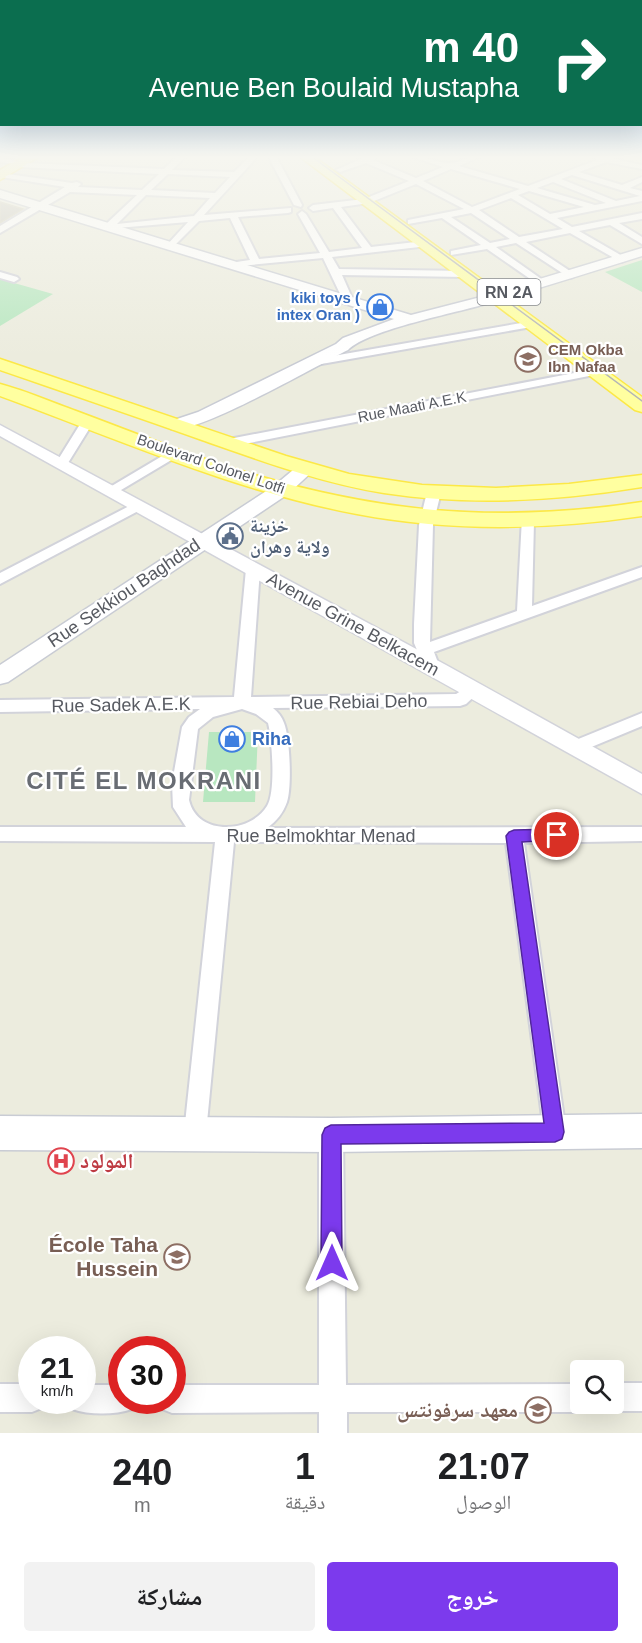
<!DOCTYPE html>
<html lang="ar">
<meta charset="utf-8">
<style>
body{margin:0;font-family:Helvetica,"Noto Naskh Arabic",sans-serif;background:#f2f2f2;color:#202124;direction:rtl;height:100vh;display:flex;flex-direction:column;font-size:22px;white-space:nowrap}
*{box-sizing:border-box;margin:0}
p{font-size:20px;color:#757577}
.icon{flex:none;width:33px;height:33px;fill:none;stroke:currentColor;stroke-width:2;stroke-linecap:round;stroke-linejoin:round}
.map{position:relative;height:1433px;overflow:hidden;direction:ltr}
.panel{display:flex;flex-direction:column;background:#fff;flex:1}
.panel>*{flex:none}
.top-card{position:absolute;left:0px;top:0px;width:642px;height:126px;box-shadow:0 6px 24px #0002;direction:rtl;background:#0b6e4f;color:#fff;overflow:hidden}
.fabs{position:absolute;left:570px;top:1360px;display:grid;gap:12px}
.fabs a{display:grid;place-items:center;width:54px;height:54px;border-radius:6px;background:#fff;box-shadow:0 6px 24px #0002;font-size:30px}
.speed{position:absolute;left:18px;top:1336px;display:flex;gap:12px;font-size:30px;font-weight:700;text-align:center}
.speed>*{display:grid;place-content:center;width:78px;height:78px;border-radius:50%;background:#fff;box-shadow:0 6px 24px #0002;line-height:1}
.speed small{font-size:15px;font-weight:400}
.speed .limit{border:9px solid #d22;background:#fff;color:#111}
.pin{position:absolute;display:grid;place-items:center;width:51px;height:51px;color:#fff;margin:-26px;border:3px solid #fff;border-radius:50%;box-shadow:0 2px 6px #0007}
.me{position:absolute;width:66px;margin:-33px;rotate:0deg;stroke-linejoin:round;filter:drop-shadow(0 0 4px #0008)}
.turn{display:flex;align-items:center;gap:21px;height:126px;padding:0 24px;font-size:27px}
.turn .icon{width:78px;height:78px;stroke-width:2.5}
.turn b{display:block;font-size:42px;line-height:51px}
.eta{display:flex;justify-content:space-evenly;align-items:center;height:102px;text-align:center}
.eta b{font-size:36px;font-weight:700;line-height:42px}
.primary-button{display:flex;gap:12px;margin-top:auto;padding:12px 24px}
.primary-button a{flex:1;height:69px;border-radius:6px;background:#7c3aed;color:#fff;font-size:24px;font-weight:700;line-height:69px;text-align:center}
.primary-button a+a{background:#f2f2f2;color:#202124}
.map>svg:first-child{display:block}
</style>
<div class="map">
<svg width="642" height="1433" viewBox="0 0 642 1433">
<rect width="100%" height="100%" fill="#ececde"/>
<path fill="#b8e7c0" d="M642 260V292L605 272Z
M0 279 53 294 0 326Z
M209 732H258L255 802H203Z"/>
<path fill="#c9c7bd" stroke="#d1cebc" stroke-width="1.5" d="M0 202 23 209 0 223Z"/>
<g fill="none" stroke-linecap="round" stroke-linejoin="round">
<g stroke="#d2d3da" stroke-width="4">
<path id="minor" d="M177 156H186L172 170 234 172 250 156H258L204 215 291 208V212L288 213 238 217 259 259 320 253 298 214 302 211 306 214 329 252 362 248 333 208 313 211 309 208 313 205 364 199 409 181 366 163 340 172 336 170 363 158 378 156 373 160 416 178 443 167 410 156C424 156 435 162 448 163 457 164 469 156 481 156L459 166 528 186 597 160 592 156 606 157 642 165V169L606 162 579 172 622 185 642 177V182L630 188 642 191V201L557 218 572 227 642 213V219L619 223 642 237V244L610 225 579 231 624 257V261L621 262 570 233 526 242 573 273V277L570 278 516 243 496 247 547 283 539 285 487 249 451 255V251L481 245 442 218 408 224V220L464 209 416 184 369 203 341 207 371 247 425 241 430 244 428 246 332 257 339 269 465 271 470 274 465 277 342 275 353 300 348 303 343 300 323 258 229 267V263L250 260 230 218 199 221 171 249 166 246 188 222 105 229V225L137 195 70 192 0 233V226L65 187 1 177 0 173 72 183 77 182 81 184 78 187 142 190 159 174 19 167 15 164 0 162V158L26 163 164 169ZM451 169 520 189 472 207 423 181ZM168 174 230 177 215 193 151 190ZM572 175 640 196 616 201 561 179ZM553 182 606 203 595 205 537 188ZM529 191 584 207 550 214 518 195ZM146 195 210 198 194 216 117 224ZM511 198 563 229 519 237 479 210ZM471 213 510 239 490 243 451 217Z
M268 156H276L302 205 301 207 294 205Z
M0 272 17 277 19 279 14 282 0 278Z
M533 321 538 324 537 326 310 366 304 363 310 360Z
M595 369 601 372 599 374 229 447 223 443 229 439Z
M88 417 94 421 68 463 62 467 58 466 56 463 82 421Z
M174 449 178 450 180 453 178 456 116 493H106L105 490Z
M434 488 441 492 433 525 430 642 517 611 522 518 527 517 534 521 532 606 642 567V577L434 652 437 660 435 664H423L414 643V624L419 525 427 492Z
M137 502 144 506 142 509 0 584V573Z
M253 565 260 569 251 697 456 694 473 684 479 686 481 690 466 704 460 706 273 708C278 712 282 717 284 723 290 738 292 787 287 802 283 813 277 821 267 828L642 827V841L524 843 566 1132 563 1140 555 1143 547 1140 544 1132 506 843 234 842 206 1133 203 1141 195 1144 187 1141 184 1133 215 842 0 841V827H186L173 807 172 783 182 727 189 717 200 709 0 712V700L234 697 246 569ZM242 709 256 714 268 723C272 739 276 792 267 806 250 834 197 836 189 800L198 729 213 717Z
M642 713V726L577 753 571 752 569 747 571 742Z
M331 1123 339 1127 343 1135 346 1385 580 1384V1404H591L590 1408 580 1412H347V1433H319V1412L172 1413 162 1409 159 1401H172V1385H319V1135L323 1127Z
M614 1383H642V1411H614L604 1407 603 1404H614Z
M0 1384H32V1401H44L42 1408 32 1412H0Z
M82 1385H122V1401H135L132 1409C115 1415 89 1415 72 1409L69 1401H82Z"/>
</g>
<g stroke="#d2d3da" stroke-width="3">
<path id="tertiary" d="M0 425 446 665 642 774V794L0 436Z"/>
</g>
<g stroke="#c9ccd4" stroke-width="3">
<path id="secondary" d="M0 190 411 315 477 298 642 248V256C591 272 540 288 489 303 457 313 369 329 348 350 318 365 196 435 171 429L168 425 171 421 198 412 336 344 343 338 394 319 0 198Z
M306 463 313 465 315 469 288 494 8 682 0 684V665L274 486 299 465Z
M642 1114V1148L331 1152 0 1150V1116L331 1118Z"/>
</g>
<g stroke="#fce847" stroke-width="3">
<path id="primary" d="M25 156H40L0 180V170Z
M299 156H313L642 397V412L635 410Z
M0 359 286 456 349 474 422 485 496 488 569 484 642 475V487C557 501 470 506 384 493 321 483 262 461 202 440 135 416 67 393 0 370Z
M0 384C23 390 46 400 68 408 114 425 159 443 205 459 354 510 485 526 642 502V516C547 530 452 532 357 514 234 491 118 439 0 396Z"/>
</g>
<use href="#minor" fill="#fff" fill-rule="evenodd"/>
<use href="#tertiary" fill="#fff" fill-rule="evenodd"/>
<use href="#secondary" fill="#fff" fill-rule="evenodd"/>
<use href="#primary" fill="#ffffa0" fill-rule="evenodd"/>
<path stroke="#b5b6b6" stroke-width="1.5" d="M311 156 642 401"/>
</g>
<linearGradient id="sky" x2="0" y2="1"><stop stop-color="#89baf1"/><stop offset="0.44" stop-color="#f6f6f0"/><stop offset="1" stop-color="#f6f6f0" stop-opacity="0"/></linearGradient>
<rect width="642" height="357" fill="url(#sky)"/>
<path fill="#7c3aed" stroke="#51269a" stroke-width="1.5" d="M557 829 562 831 564 835 562 840 522 842 564 1132 562 1139 555 1142 341 1144 342 1263 339 1271 332 1274 324 1271 321 1263 322 1135 325 1128 331 1125 544 1123 506 836 509 832 514 830Z"/>
<defs>
<g id="shop-ring" transform="scale(1.35)"><circle r="9.5" fill="#fff" stroke="#3f7fe0" stroke-width="1.5"/><path d="M-5-2.5h2.3a2.7 3.5 0 0 1 5.4 0H5L5.5 6h-11ZM-1.5-2.5h3a1.5 2.3 0 0 0-3 0Z" fill="#3f7fe0"/></g>
<g id="school-ring" transform="scale(1.35)"><circle r="9.5" fill="#fff" stroke="#8d6e63" stroke-width="1.5"/><path d="M0-5L7-2L0 1L-7-2ZM-4 1L0 2.5L4 1V4Q0 6-4 4Z" fill="#8d6e63"/></g>
<g id="civic-ring" transform="scale(1.35)"><circle r="9.5" fill="#fff" stroke="#5c6f8a" stroke-width="1.5"/><path d="M-.6-6.5H3V-4.5H.6V-3L4-1V1h2V6H-6V1h2V-1L-.6-3ZM-1.2 2.5V6h2.4V2.5Z" fill="#5c6f8a"/></g>
<g id="hospital-ring" transform="scale(1.35)"><circle r="9.5" fill="#fff" stroke="#e0444e" stroke-width="1.5"/><path d="M-5-5h3v3.5h4V-5h3V5h-3V1.5h-4V5h-3Z" fill="#e0444e"/></g>
</defs>
<g fill-rule="evenodd">
<use href="#shop-ring" x="380" y="307"/>
<use href="#school-ring" x="528" y="359"/>
<use href="#civic-ring" x="230" y="536"/>
<use href="#shop-ring" x="232" y="739"/>
<use href="#hospital-ring" x="61" y="1161"/>
<use href="#school-ring" x="177" y="1257"/>
<use href="#school-ring" x="538" y="1410"/>
</g>
<g text-anchor="middle" stroke-width="4.5" stroke-linejoin="round" paint-order="stroke">
<g font-size="15" font-weight="bold" fill="#366cbe" stroke="#fff" text-anchor="end">
<text x="360" y="303">kiki toys (<tspan x="360" dy="17">intex Oran )</tspan></text>
</g>
<g font-size="15" font-weight="bold" fill="#785e54" stroke="#fff" text-anchor="start">
<text x="548" y="355">CEM Okba<tspan x="548" dy="17">Ibn Nafaa</tspan></text>
</g>
<g font-size="15" fill="#575a61" stroke="#fff">
<text transform="translate(412 407) rotate(-11)" y="5">Rue Maati A.E.K</text>
<text transform="translate(211 464) rotate(19)" y="5">Boulevard Colonel Lotfi</text>
</g>
<rect fill="#fff" stroke="#898c90" stroke-width="1.5" x="477.5" y="279" width="63" height="26" rx="4.5"/>
<g font-size="16" font-weight="bold" fill="#575a61">
<text x="509" y="298">RN 2A</text>
</g>
<g font-size="18" font-weight="bold" fill="#4e5e75" stroke="#fff" text-anchor="start">
<text x="250" y="532">خزينة<tspan x="250" dy="21">ولاية وهران</tspan></text>
</g>
<g font-size="18" fill="#575a61" stroke="#fff">
<text transform="translate(124 593) rotate(-34)" y="6">Rue Sekkiou Baghdad</text>
<text transform="translate(353 624) rotate(29)" y="6">Avenue Grine Belkacem</text>
<text transform="translate(359 702) rotate(-1)" y="6">Rue Rebiai Deho</text>
<text transform="translate(121 705) rotate(-1)" y="6">Rue Sadek A.E.K</text>
<text x="321" y="842">Rue Belmokhtar Menad</text>
</g>
<g font-size="18" font-weight="bold" fill="#366cbe" stroke="#fff" text-anchor="start">
<text x="252" y="745">Riha</text>
</g>
<g font-size="21" font-weight="bold" fill="#be3a42" stroke="#fff" text-anchor="start">
<text x="80" y="1168">المولود</text>
</g>
<g font-size="21" font-weight="bold" fill="#785e54" stroke="#fff" text-anchor="end">
<text x="158" y="1252">École Taha<tspan x="158" dy="24">Hussein</tspan></text>
<text x="518" y="1417">معهد سرفونتس</text>
</g>
<g font-size="24" font-weight="bold" letter-spacing="1.5" fill="#686c73" stroke="#fff">
<text x="144" y="789">CITÉ EL MOKRANI</text>
</g>
</g>
</svg>
<div class="fabs">
<a><svg class="icon" aria-label="search" viewBox="0 0 24 24"><circle cx="10" cy="10" r="6"/><path d="M15 15l6 6"/></svg></a>
</div>
<div class="speed"><div>21<small>km/h</small></div><div class="limit">30</div></div>
<div class="pin" style="left:557px;top:835px;background:#d93025"><svg class="icon" aria-label="arrive" viewBox="0 0 24 24"><path d="M6 21V4h12l-3 4 3 4H6"/></svg></div>
<svg class="me" style="left:332px;top:1263px" viewBox="-20 -20 40 40"><path d="M0-17L14 15 0 8-14 15z" fill="#7c3aed" stroke="#fff" stroke-width="4"/></svg>
<div class="top-card">
<div class="turn"><svg class="icon" aria-label="right" viewBox="0 0 24 24"><path d="M7 20v-9h11M14 6l5 5-5 5"/></svg><div><b>40 m</b>Avenue Ben Boulaid Mustapha</div></div>
</div>
</div>
<section class="panel">
<div class="eta">
<div><b>21:07</b><p>الوصول</p></div>
<div><b>1</b><p>دقيقة</p></div>
<div><b>240</b><p>m</p></div>
</div>
<div class="primary-button"><a>خروج</a><a>مشاركة</a></div>
</section>
